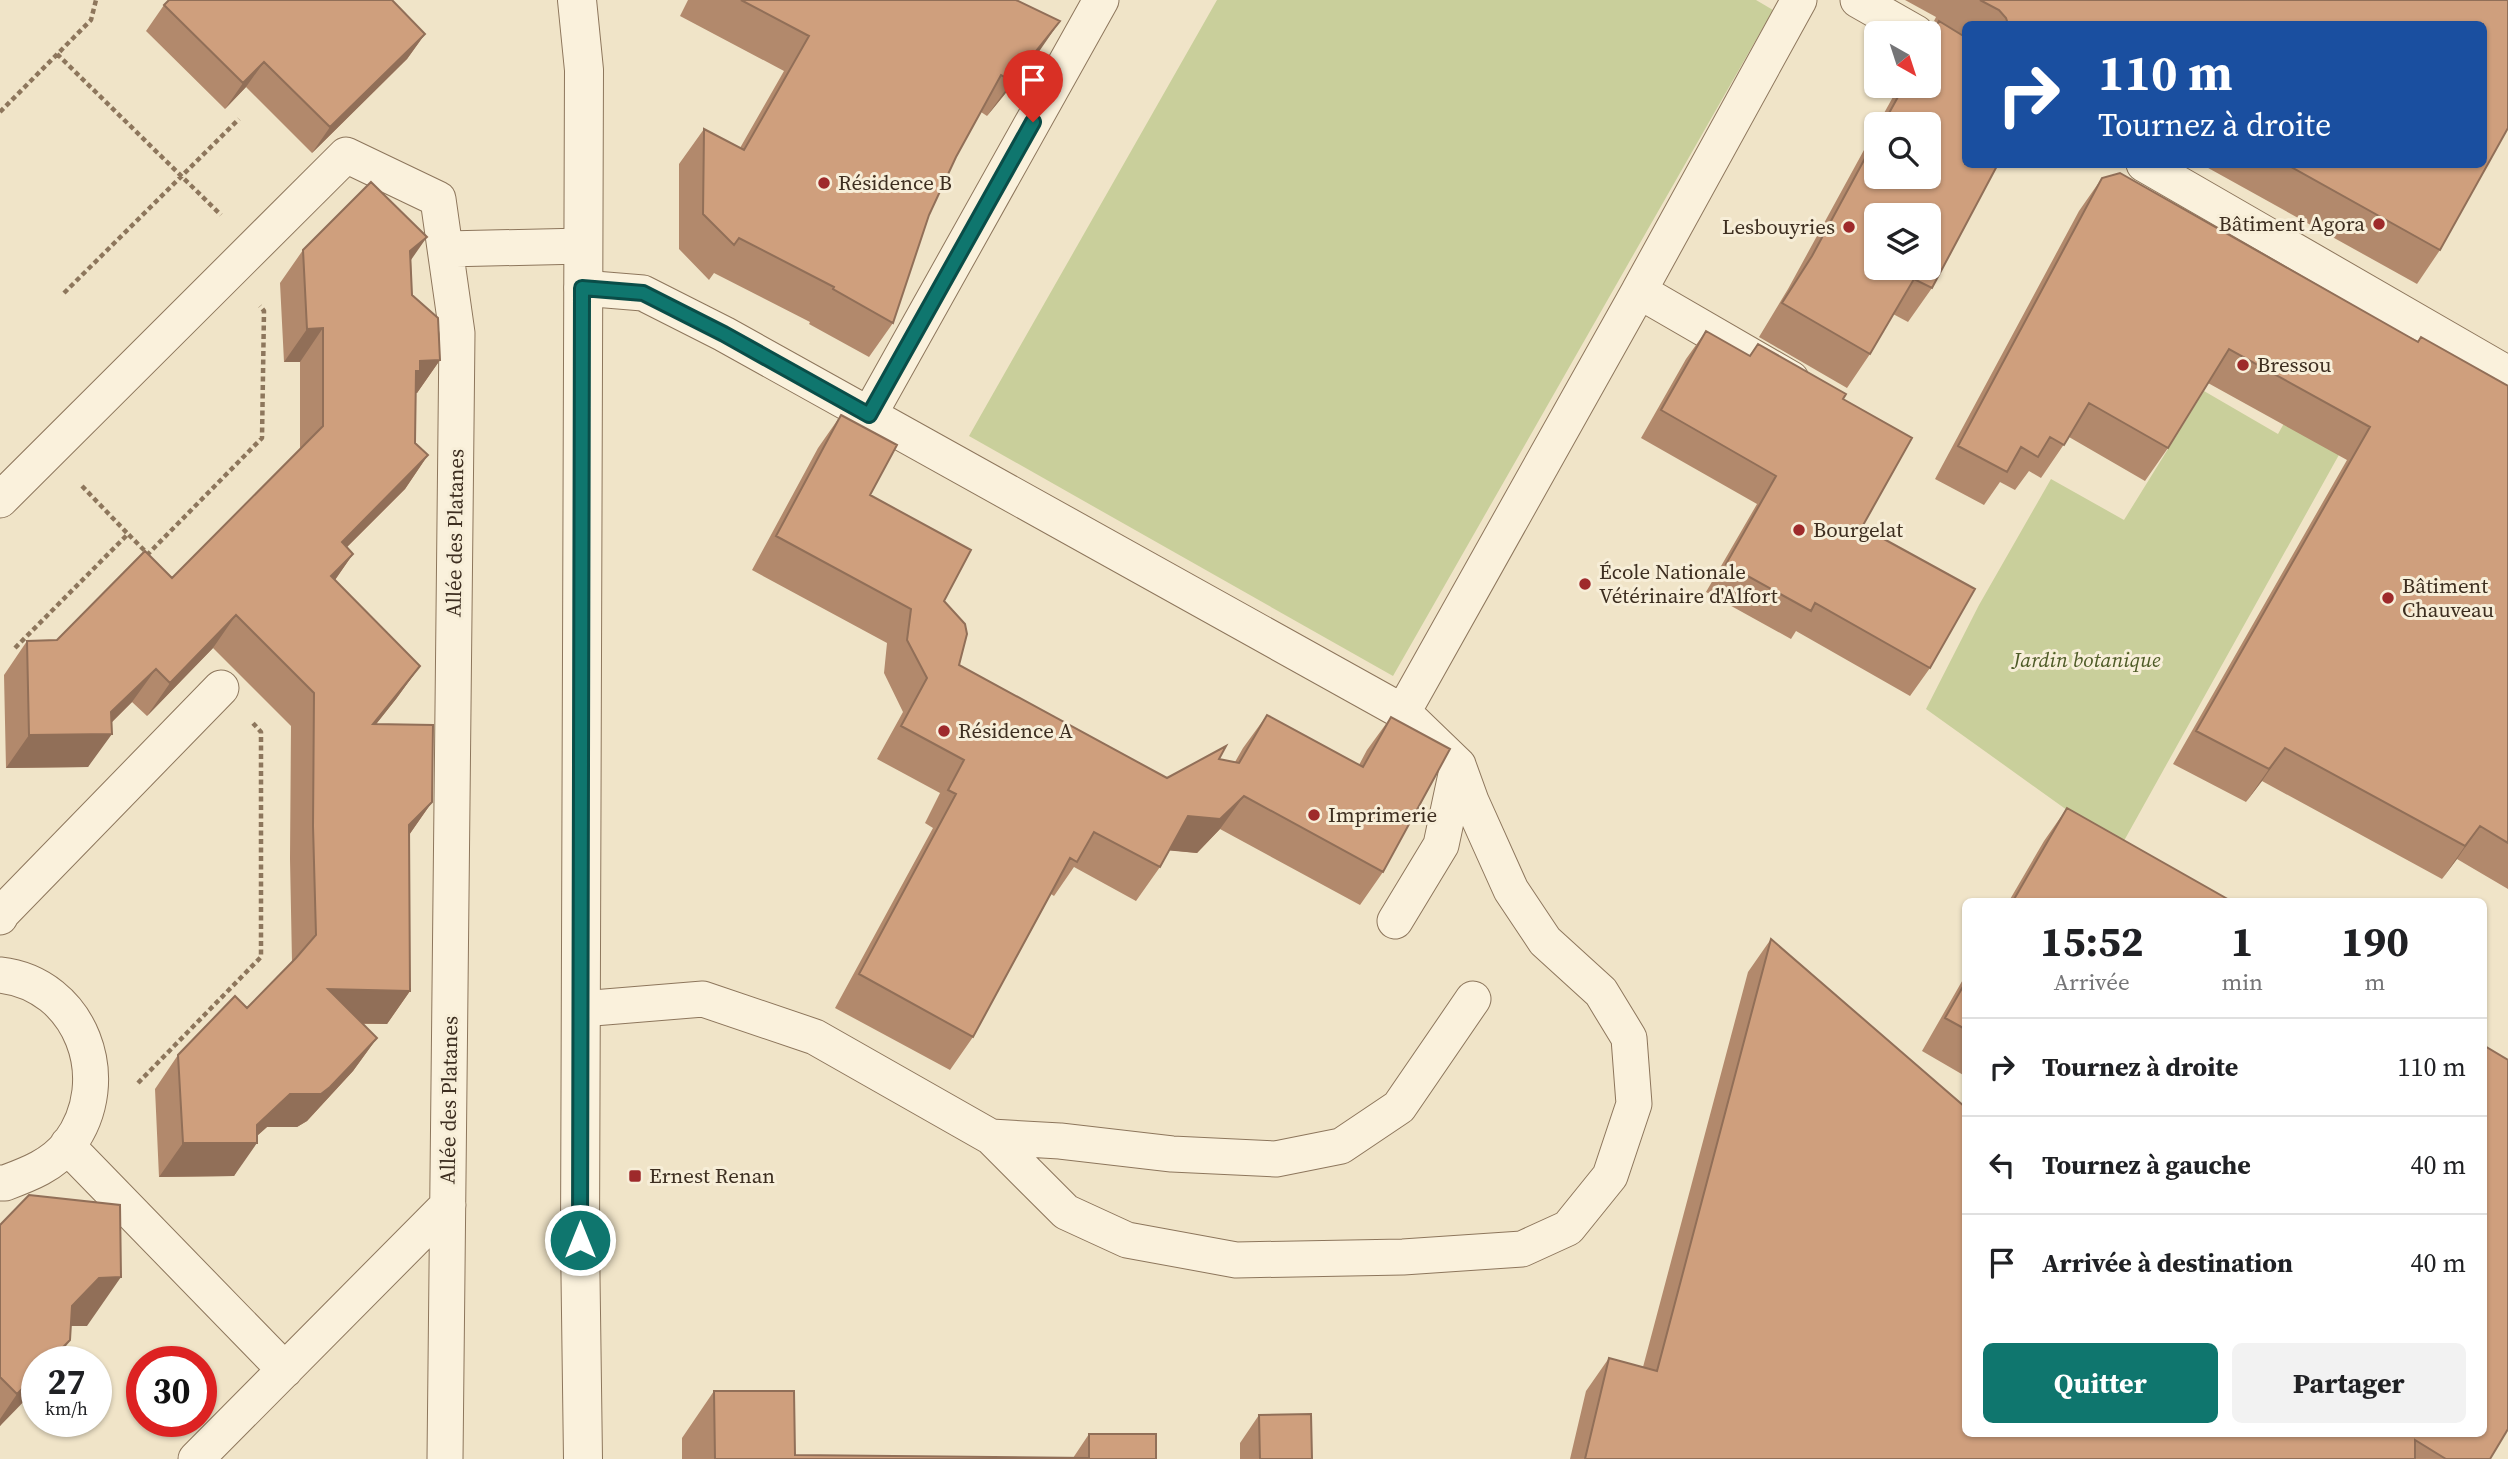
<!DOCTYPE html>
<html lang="fr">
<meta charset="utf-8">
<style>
body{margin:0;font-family:"Source Serif 4",serif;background:#f2f2f2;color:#202124;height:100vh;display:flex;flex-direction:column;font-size:26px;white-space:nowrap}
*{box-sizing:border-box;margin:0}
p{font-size:23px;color:#757577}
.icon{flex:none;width:38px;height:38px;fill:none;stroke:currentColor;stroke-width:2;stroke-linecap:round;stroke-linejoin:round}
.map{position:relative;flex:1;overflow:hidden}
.panel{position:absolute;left:1962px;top:898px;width:525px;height:539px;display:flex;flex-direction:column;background:#fff;border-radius:10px;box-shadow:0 2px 5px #0004}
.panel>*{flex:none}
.banner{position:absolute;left:1962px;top:21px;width:525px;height:147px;border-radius:10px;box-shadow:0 2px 5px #0004;background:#1a4fa0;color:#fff;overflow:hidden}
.needle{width:46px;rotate:141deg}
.controls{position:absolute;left:1864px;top:21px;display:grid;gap:14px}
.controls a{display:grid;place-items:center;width:77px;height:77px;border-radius:10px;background:#fff;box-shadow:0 2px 5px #0004;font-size:35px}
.speed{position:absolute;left:21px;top:1346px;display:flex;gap:14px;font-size:35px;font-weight:700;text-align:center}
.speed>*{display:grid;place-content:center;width:91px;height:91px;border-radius:50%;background:#fff;box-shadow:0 2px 5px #0004;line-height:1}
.speed small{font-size:18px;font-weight:400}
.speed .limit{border:10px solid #d22;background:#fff;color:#111}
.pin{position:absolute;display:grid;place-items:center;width:60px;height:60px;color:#fff;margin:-72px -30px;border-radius:50% 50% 50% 0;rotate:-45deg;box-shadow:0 0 7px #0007}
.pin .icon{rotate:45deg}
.me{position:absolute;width:77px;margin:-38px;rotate:0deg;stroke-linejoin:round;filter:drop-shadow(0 0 5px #0008)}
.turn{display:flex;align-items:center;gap:24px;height:147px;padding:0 21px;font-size:32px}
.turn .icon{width:91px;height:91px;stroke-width:2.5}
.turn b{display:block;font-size:49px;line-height:60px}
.eta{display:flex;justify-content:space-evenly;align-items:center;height:119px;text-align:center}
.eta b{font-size:42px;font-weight:700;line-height:49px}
.cta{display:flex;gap:14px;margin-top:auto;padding:14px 21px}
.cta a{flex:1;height:80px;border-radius:10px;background:#0f766e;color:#fff;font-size:28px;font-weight:700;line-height:80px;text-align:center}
.cta a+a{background:#f2f2f2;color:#202124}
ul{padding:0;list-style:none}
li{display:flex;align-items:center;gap:21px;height:98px;padding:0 21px;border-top:2px solid #e0e0e0}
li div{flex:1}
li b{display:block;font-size:26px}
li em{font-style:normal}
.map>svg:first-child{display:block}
</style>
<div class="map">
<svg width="2508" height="1459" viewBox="0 0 2508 1459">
<rect width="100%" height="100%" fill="#f0e4c8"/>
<path fill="#c9cf9b" d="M1217 0H1756L1773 10 1393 676 969 436Z
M2334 334 2389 365 2120 848 1926 709 1979 605 2051 479 2124 520 2204 391 2278 434Z"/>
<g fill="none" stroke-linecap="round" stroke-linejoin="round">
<g stroke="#8d765c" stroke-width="37">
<path id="service" d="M1858 0 1916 33
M2144 164 2508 374
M446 249 584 246
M582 288 643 293 724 334 1403 712 1458 765 1441 845 1395 921
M1791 379 1639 291 1799 0
M869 415 1101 0
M0 500 346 155 438 199 457 333 445 1459
M1403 712 1639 291
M0 917 2 913 221 688
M0 975C81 984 117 1080 69 1144 53 1165 29 1174 5 1183H0
M581 1009 703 999 815 1037 991 1137 1066 1212 1127 1240 1236 1260 1403 1257 1522 1249 1568 1228 1610 1176 1634 1104 1629 1038 1601 992 1545 941 1511 890 1471 801 1458 765
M991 1137 1060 1141 1172 1154 1276 1159 1341 1146 1399 1107 1473 999
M68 1144 72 1151 285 1370
M196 1459 448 1205"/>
</g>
<g stroke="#8d765c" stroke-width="40">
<path id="minor" d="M577 0 584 70 580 1240 583 1459"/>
</g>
<path stroke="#8d765c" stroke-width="4.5" stroke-dasharray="5 3.5" stroke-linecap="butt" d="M57 54 221 215
M0 112 91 20 96 0
M64 293 239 119
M82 486 128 534
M15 648 128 534 148 554 262 438 264 311 260 306
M138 1083 261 957V732L252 722"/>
<use href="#service" stroke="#faf1dc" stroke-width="35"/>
<use href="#minor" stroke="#faf1dc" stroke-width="38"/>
</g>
<path fill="#b2896c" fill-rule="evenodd" d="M688 0H1016L1036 56 987 116 981 112 956 157 929 215 893 323 869 357 809 324 810 322 714 273 709 280 679 249V164L704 129 740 148 784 71 680 16Z
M1905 0H2508V128L2440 250 2417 284 2201 164H2483V24H1965V164H1998L1932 288 1908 322 1893 314 1870 354 1847 388 1759 337 1788 289 1876 128V177H1928V124H1878L1899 86H1928V37L1938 23 1934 21 1936 17ZM1876 215H1928V268H1876Z
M164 5 425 34 407 59 312 153 246 87 225 109 146 31Z
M2102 178 2418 341 2508 386V889L2457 859 2442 879 2262 781 2246 802 2173 764 2347 460 2208 383 2168 448 2145 481 2069 437 2041 478 2029 471 2015 490 2000 482 1984 505 1935 479 2079 211Z
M303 250 411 260 412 295 440 360 417 393H416L415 443 428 455 405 489 347 547 353 554 335 580 420 666 396 699 376 724 432 802 409 835 410 991 387 1024H362L377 1038 353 1071 307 1121 297 1127H267L257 1136 234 1176 159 1177 155 1089 178 1055 247 1008 292 962 290 859 291 726 213 648 147 716 132 702 111 723 88 767 6 768 4 675 27 641 57 640 172 578 300 449V362H284L280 283Z
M1706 331 1749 356 1758 344 1843 399 1862 527 1930 668 1910 696 1796 631 1791 639 1706 592 1757 504 1641 438 1686 359Z
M841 415 870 495 944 601 959 665 1167 778 1219 759 1235 762 1243 748 1267 715 1359 765 1367 750 1391 717 1383 872 1360 905 1220 829 1197 853 1169 850 1160 867 1136 901 1074 867 1054 896 1051 894 973 1037 950 1070 835 1008 933 828 925 823 940 793 877 759 903 712 884 673 887 643 752 570 818 448Z
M2067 808 2231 901H2009L2044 841Z
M1771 939 1965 1433H2483L2490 1459H1570L1586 1391 1609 1358 1643 1367 1748 972Z
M1965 976V1076L1922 1051Z
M0 1225 87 1326H71L0 1426Z
M714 1391 795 1455 1073 1458 1089 1434 1156 1459H682V1438Z
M1259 1415 1312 1459H1240V1443Z"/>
<path fill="#916f58" d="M1060 21 1036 56 987 116 1012 81Z
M425 34 407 59 312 153 330 127Z
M264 62 246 87 225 109 243 83Z
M427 237 404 270 410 251Z
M323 328 300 362H284L307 329Z
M440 360 417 393 404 394 420 361Z
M428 455 405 489 319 575 342 542Z
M353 554 330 587 331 576Z
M236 615 213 648 147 716 170 683Z
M420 666 396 699 350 757 373 724Z
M156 669 132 702 100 734H112L88 767 6 768 29 735 111 712Z
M2285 748 2262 781 2246 802 2269 769Z
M1244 796 1220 829 1197 853 1164 850 1188 816Z
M432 802 409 835V825Z
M2480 826 2457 859 2442 879 2465 846Z
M328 989 410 991 387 1024 305 1022Z
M377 1038 353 1071 307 1121 297 1127H267L249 1143H257L234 1176 159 1177 183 1143 257 1125 290 1094Z
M121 1277 87 1326H65L72 1306 99 1278Z
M70 1340 55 1362H49Z
M37 1374 36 1389 0 1426V1419L17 1394Z"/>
<path fill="#cf9f7d" stroke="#916f58" stroke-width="2" fill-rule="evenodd" d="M169 0H392L425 34 330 127 264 62 243 83 164 5Z
M741 0H1016L1060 21 1012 81 1001 75 956 157 929 215 893 323 833 289 834 287 739 238 734 245 703 214 704 129 744 150 809 36Z
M1980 0H2508V128L2440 250 2286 164H2483V24H2008L2006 18 1999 10Z
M1939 21 1965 37V164H1998L1932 288 1914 279 1870 354 1782 303 1812 256 1876 138V177H1928V124H1883L1904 86H1928V41ZM1876 215H1928V268H1876Z
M2120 173 2418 342 2421 337 2508 386V843L2480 826 2465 846 2285 748 2269 769 2196 731 2370 427 2229 349 2168 448 2089 403 2064 445 2050 437 2038 457 2021 447 2007 472 1958 446 2102 178Z
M371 182 427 237 410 251 412 295 438 318 440 360 420 361V371H416L415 443 428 455 342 542 353 554 331 576 420 666 373 724 433 725 432 802 409 825 410 991 328 989 377 1038 330 1087 321 1094H290L257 1125V1143H183L178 1055 235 996 247 1008 296 958 316 935 313 826 314 693 236 615 170 683 156 669 111 712 112 734 29 735 27 641 57 640 145 551 172 578 323 426V328L307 329 303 250Z
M1706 331 1750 356 1758 344 1846 394 1843 399 1912 438 1862 527 1975 589 1930 668 1815 603 1811 611 1726 564 1776 476 1661 410Z
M841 415 897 445 870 495 971 550 944 601 965 624 967 634 959 665 1167 778 1226 746 1219 759 1239 763 1267 715 1363 767 1391 717 1450 749 1383 872 1244 796 1220 819 1188 816 1160 867 1094 832 1077 862 1070 858 973 1037 859 974 956 794 948 790 964 760 901 726 927 678 907 640 911 609 776 536Z
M2067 808 2231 901H2013Z
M1771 939 1965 1107V1433H2483V1045L2508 1060V1429L2490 1459H2446L2415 1440V1459H1585L1609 1358 1657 1371Z
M1965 983V1029L1945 1018Z
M29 1195 120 1205 121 1277 99 1278 72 1306 70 1340 49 1362H37V1374L17 1394 0 1377V1225Z
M714 1391H794L795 1455 1089 1458V1434H1156V1459H715Z
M1311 1414 1312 1459H1260L1259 1415Z"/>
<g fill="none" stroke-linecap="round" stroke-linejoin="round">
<g stroke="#0a4d48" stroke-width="18">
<path id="route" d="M580 1240 582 288 643 293 724 334 869 415 1033 122"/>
</g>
<use href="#route" stroke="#0f766e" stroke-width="12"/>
</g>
<g fill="#9e2a2b" stroke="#f7eed8" stroke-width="2.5">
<circle cx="824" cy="183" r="7"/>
<circle cx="2379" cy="224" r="7"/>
<circle cx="1849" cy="227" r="7"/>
<circle cx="2243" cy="365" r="7"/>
<circle cx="1799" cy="530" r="7"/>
<circle cx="1585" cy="584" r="7"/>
<circle cx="2388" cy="598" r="7"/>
<circle cx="944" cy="731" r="7"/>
<circle cx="1314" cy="815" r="7"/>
<rect x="628" y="1169" width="14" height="14" rx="3.5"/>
</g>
<g text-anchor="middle" stroke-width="6" stroke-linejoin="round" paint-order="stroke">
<g font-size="21" fill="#3d2e20" stroke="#f7eed8" text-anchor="start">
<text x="838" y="190">Résidence B</text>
<text x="2365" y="231" text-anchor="end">Bâtiment Agora</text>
<text x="1835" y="234" text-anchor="end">Lesbouyries</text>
<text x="2257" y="372">Bressou</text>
<text x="1813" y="537">Bourgelat</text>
<text x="1599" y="579">École Nationale<tspan x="1599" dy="24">Vétérinaire d'Alfort</tspan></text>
<text x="2402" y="593">Bâtiment<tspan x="2402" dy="24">Chauveau</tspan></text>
<text x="958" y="738">Résidence A</text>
<text x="1328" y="822">Imprimerie</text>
<text x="649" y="1183">Ernest Renan</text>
</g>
<g font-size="21" fill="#3d2e20" stroke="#f7eed8">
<text transform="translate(455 533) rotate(-89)" y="7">Allée des Platanes</text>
<text transform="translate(449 1100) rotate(-89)" y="7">Allée des Platanes</text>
</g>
<g font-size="21" font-style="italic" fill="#4d5a26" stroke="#f7eed8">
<text x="2087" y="667">Jardin botanique</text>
</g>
</g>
</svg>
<div class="controls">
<a><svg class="needle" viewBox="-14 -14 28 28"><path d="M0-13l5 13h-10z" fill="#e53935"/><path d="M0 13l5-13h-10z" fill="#757577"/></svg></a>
<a><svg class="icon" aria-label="search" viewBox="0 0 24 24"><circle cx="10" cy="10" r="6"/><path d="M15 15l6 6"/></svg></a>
<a><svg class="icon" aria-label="layers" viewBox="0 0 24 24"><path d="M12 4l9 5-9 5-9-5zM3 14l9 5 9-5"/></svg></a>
</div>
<div class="speed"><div>27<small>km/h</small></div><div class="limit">30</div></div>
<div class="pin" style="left:1033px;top:122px;background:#d93025"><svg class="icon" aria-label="arrive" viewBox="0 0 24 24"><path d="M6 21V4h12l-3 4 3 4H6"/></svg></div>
<svg class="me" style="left:580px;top:1240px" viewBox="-20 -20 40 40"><circle r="17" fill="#0f766e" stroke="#fff" stroke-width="3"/><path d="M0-11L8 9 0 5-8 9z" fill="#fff"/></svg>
<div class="banner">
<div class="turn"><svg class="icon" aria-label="right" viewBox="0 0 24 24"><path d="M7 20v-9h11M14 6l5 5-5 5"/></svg><div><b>110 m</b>Tournez à droite</div></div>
</div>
<section class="panel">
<div class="eta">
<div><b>15:52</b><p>Arrivée</p></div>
<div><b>1</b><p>min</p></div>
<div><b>190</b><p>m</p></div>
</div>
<ul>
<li><svg class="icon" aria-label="right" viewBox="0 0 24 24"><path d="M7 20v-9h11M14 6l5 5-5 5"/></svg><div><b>Tournez à droite</b></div><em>110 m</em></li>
<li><svg class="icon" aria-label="left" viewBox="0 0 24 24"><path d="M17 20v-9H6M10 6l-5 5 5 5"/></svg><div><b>Tournez à gauche</b></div><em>40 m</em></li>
<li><svg class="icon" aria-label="arrive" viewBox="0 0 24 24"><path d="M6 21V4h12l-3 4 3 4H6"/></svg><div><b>Arrivée à destination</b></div><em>40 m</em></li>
</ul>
<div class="cta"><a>Quitter</a><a>Partager</a></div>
</section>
</div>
